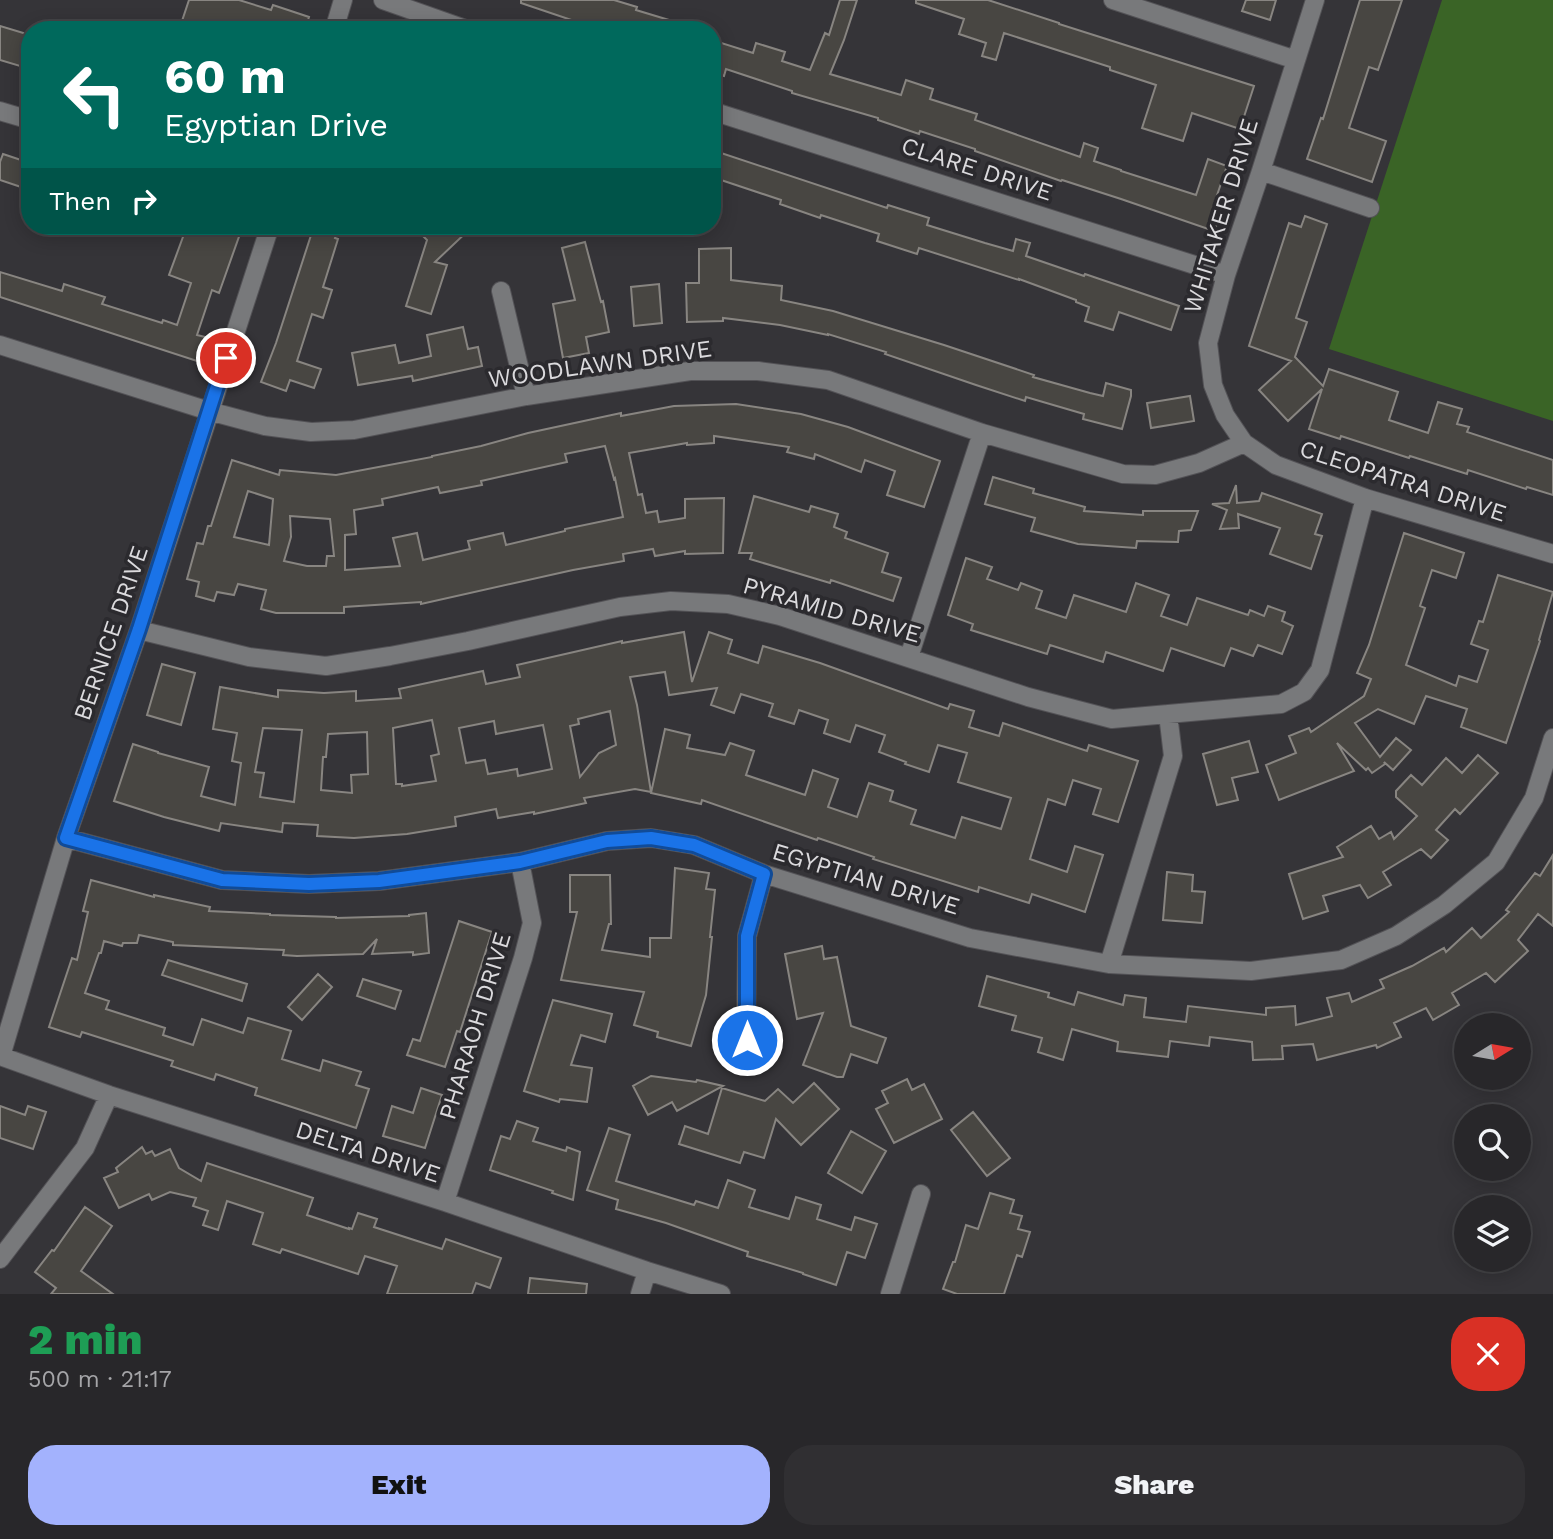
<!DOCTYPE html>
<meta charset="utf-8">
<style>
body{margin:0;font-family:"Work Sans",sans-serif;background:#302f32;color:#f1f3f6;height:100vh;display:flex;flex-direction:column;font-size:26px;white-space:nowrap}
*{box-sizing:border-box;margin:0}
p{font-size:23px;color:#a5a5a8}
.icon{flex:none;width:38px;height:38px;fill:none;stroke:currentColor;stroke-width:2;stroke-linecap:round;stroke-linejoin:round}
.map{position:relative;height:1294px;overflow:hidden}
.side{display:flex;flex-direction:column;background:#28272a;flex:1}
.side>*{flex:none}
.banner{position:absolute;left:21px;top:21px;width:700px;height:214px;border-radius:28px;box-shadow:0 4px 18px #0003,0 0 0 2px #444447;background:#00695c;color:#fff;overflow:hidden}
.needle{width:46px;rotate:79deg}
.buttons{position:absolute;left:1454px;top:1013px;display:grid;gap:14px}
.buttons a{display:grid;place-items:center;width:77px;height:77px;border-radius:50%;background:#28272a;box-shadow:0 4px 18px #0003,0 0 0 2px #444447;font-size:35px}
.pin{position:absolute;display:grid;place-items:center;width:60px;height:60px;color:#fff;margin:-30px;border:4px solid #fff;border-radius:50%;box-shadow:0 2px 7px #0007}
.me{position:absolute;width:77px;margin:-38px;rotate:0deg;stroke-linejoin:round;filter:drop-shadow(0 0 5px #0008)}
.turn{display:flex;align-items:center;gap:24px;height:147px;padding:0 28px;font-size:32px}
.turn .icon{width:91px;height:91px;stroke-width:2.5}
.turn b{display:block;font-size:49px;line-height:60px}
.then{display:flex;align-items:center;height:66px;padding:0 28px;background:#0003;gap:14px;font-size:26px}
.round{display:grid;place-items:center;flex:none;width:74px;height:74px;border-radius:28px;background:#302f32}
.overview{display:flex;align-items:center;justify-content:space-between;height:119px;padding:0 28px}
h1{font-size:42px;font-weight:800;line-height:52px;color:#1e9e55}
.cta{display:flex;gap:14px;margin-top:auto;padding:14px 28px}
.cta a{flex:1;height:80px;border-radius:28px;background:#a3b2fd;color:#111;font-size:28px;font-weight:800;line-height:80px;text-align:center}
.cta a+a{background:#302f32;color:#f1f3f6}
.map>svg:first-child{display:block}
</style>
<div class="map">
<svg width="1553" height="1294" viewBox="0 0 1553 1294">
<rect width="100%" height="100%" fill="#353438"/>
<path fill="#3a6426" d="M1442 0H1553V421L1329 349Z"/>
<path fill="#484642" stroke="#888581" stroke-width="2" fill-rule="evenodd" d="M189 0H239L271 10 273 5 309 17 305 30H179Z
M521 0H614L637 7 636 10 689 26V30H601L521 3Z
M840 0H857L844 40 830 74 901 95 906 80 933 89 930 99 977 114 975 120 1080 157 1084 143 1098 148 1094 161 1121 170V171L1196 195 1208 159 1227 166 1215 201 1224 204 1214 231 1121 199 1062 180 1061 181 975 151V149L920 131 919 134 878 120V118L792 93V91L726 69 724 76 712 73V40L753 53 756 43 785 52 782 61 810 70 825 33 829 35Z
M916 0H988L1059 23V24L1254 86 1240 129 1192 113 1183 141 1142 128 1156 85 1110 70V67L1004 33 996 60 982 56 986 43 959 34 964 19 916 3Z
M1246 0H1276L1270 20 1242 11Z
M1360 0H1402L1378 70 1369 67 1349 128 1386 141 1372 182 1307 159 1321 118 1323 119Z
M0 26 30 35V69L0 60Z
M712 150 887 208 888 205 929 218 927 225 985 243 1013 251 1016 239 1030 243 1026 256 1084 276 1085 274 1179 306 1171 330 1119 312 1113 330 1085 321 1089 307 1076 302V300L1019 279V280L919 248 917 254 877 241 879 234 821 215 820 218 780 204 781 200 712 177Z
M3 154 30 163V190L0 180V162Z
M1305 216 1327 224 1296 318 1307 322 1295 357 1323 386 1329 369 1398 392 1389 420 1428 433 1438 402 1462 409 1457 424 1469 427 1467 432 1553 460V495L1527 487 1526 489 1468 470 1467 474 1410 456 1409 458 1341 436 1340 439 1309 429 1322 389 1288 421 1259 390 1291 361 1249 346 1289 223 1301 227Z
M187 226H227L241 231 219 293 212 290 197 335 205 337 197 361 0 297V272L62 291 64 284 105 297 102 304 162 323 163 320 177 325 191 283 169 275Z
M314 226H339L335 238 338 239 323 287 332 290 323 318 312 314 297 361 321 369 314 388 290 380 286 391 261 382 276 343Z
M413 226H473L435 262 447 265 431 314 406 306 427 240Z
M585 242 601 302 603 301 609 332 586 337 589 353 563 358 553 304 575 300 562 248Z
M731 248V280L782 286 781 300 833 311 944 345 1034 375 1033 377 1090 393 1103 396 1106 383 1131 390V396L1122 429 1083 419 1084 414 1026 397 1025 401 976 385 885 354 886 352 828 334V335L780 325 723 318V321L687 322 686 283H699V249Z
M659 284 662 323 634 326 631 287Z
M463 327 468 349 478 347 482 366 413 381 412 376 358 385 352 353 395 345 399 363 431 356 427 335Z
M1190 396 1194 421 1151 428 1147 403Z
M736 404 801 414 848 427 940 461 924 507 887 495 895 471 865 460 861 472 815 454 814 459 787 452 789 447 714 436V443L687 445V443L629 453 638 495 642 494 646 513 657 511 659 522 685 518V499L724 498 723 553 685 554V551L655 556 653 549 623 554 624 561 573 570 421 604V602L344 607V613H276L261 609 266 590 238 584 234 595 217 592 214 601 196 596 199 582 187 579 197 543 203 544 208 526H211L232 460 279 475 280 470 336 475 432 457V456L481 446 528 433 621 413V416L674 406ZM605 446 614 479 615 478 623 517 565 529V531L506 545 503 533 468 541 470 549 423 560 417 533 393 538 400 566 345 570V535L356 534 354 510 383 505 382 499 438 487 440 493 482 485 481 481 567 462 565 454ZM248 491 273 499 269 545 234 537ZM290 516 330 519 334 556H327L326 566H307L284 561 291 537Z
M993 477 1034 489 1033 493 1085 507 1084 511 1143 515V511H1198L1191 530 1179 531 1178 542 1137 541 1136 548 1078 544 1031 531 1035 518 985 504Z
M1236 485 1237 503 1259 501 1262 493 1322 514 1315 534 1322 536 1311 569 1270 554 1280 528 1238 514 1239 528 1220 529 1227 510 1212 504 1229 503Z
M754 496 809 512 811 506 838 514 834 527 847 532 845 538 888 553 882 572 901 578 893 601 831 580 830 583 750 559 752 553H739Z
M1404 533 1464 553 1456 578 1432 570 1420 606 1425 608 1406 665 1456 686 1459 676 1477 682 1488 650 1471 644 1479 621 1483 622 1498 575 1553 592 1539 640 1540 641 1506 743 1461 727 1467 709 1426 696 1414 724 1378 709 1355 723 1380 757 1396 738 1411 750 1393 770 1384 762 1385 764 1372 773 1368 768 1366 770 1337 743 1354 771 1279 800 1266 765 1296 753 1289 736 1309 728 1311 732 1364 696 1371 679 1357 673 1369 645Z
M966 558 992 567 987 579 1018 590 1021 583 1042 591 1036 608 1066 618 1074 595 1126 612 1136 583 1169 595 1161 616 1187 625 1197 598 1248 615 1250 610 1264 616 1268 606 1285 612 1282 621 1293 626 1282 654 1258 645 1253 656 1231 648 1224 666 1171 648 1163 671 1106 652 1103 662 1050 645 1047 654 971 630 973 624 948 615Z
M684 632 692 682 709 632 732 640 728 653 758 663 763 646 820 663 948 709 950 704 974 711 969 727 999 736 1003 723 1087 751 1089 745 1138 761 1118 822 1093 814 1101 789 1073 780 1065 805 1048 799 1030 859 1067 872 1075 846 1103 855 1085 912 1032 894 1029 903 979 887 978 892 873 859 874 857 818 838 817 840 702 800 701 804 651 793 665 729 690 735 687 748 725 755 730 743 754 751 746 775 805 795 813 770 838 779 828 807 857 817 869 783 893 791 890 801 916 810 911 824 955 838 962 817 1001 829 1011 798 958 782 967 753 938 745 929 772 905 764 906 762 879 752 885 735 856 725 850 742 824 733 828 720 799 710 794 724 769 716 773 704 741 694 734 713 711 705 717 688 669 695 665 672 630 677 637 705 651 792 635 789 584 798 586 803 534 814V812L498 818 496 809 455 817 456 826 407 834 354 838 317 836 318 825 283 823 282 832 221 823 219 831 164 817 114 801 133 744 158 752V753L209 767 201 796 235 805 241 763 232 761 237 733 213 729 220 687 278 697V690L324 693 356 691V701L401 698 399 689 483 671 486 684 520 677 517 665 622 641V643ZM610 711 616 745 599 753 580 777 570 726 579 724 578 719ZM432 720 439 754 431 756 436 781 402 786V784H396L393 728ZM494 721 496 734 543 725 552 769 518 776 517 769 488 774 485 760 466 763 459 728ZM263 728 302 730 294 802 260 797 264 773 255 772ZM367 732 368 774 351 775 352 793 321 790 323 757H326L328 734Z
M162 664 195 673 181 725 147 715Z
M1249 741 1258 772 1232 778 1238 800 1217 805 1203 754Z
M1478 755 1498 773 1460 814 1455 809 1436 830 1448 840 1431 858 1421 849 1383 872 1391 885 1368 898 1360 885 1323 896 1328 911 1303 919 1289 874 1343 857 1337 847 1371 826 1379 839 1391 832 1394 839 1417 816 1396 797V791L1411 775 1422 785 1446 758 1462 773Z
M1553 855V926L1538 914 1518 940 1528 951 1495 982 1486 973 1452 993 1459 1005 1433 1020 1426 1008 1394 1023 1401 1037 1377 1048 1376 1045 1317 1060 1313 1044 1282 1046 1283 1059 1253 1060 1252 1042 1210 1037 1209 1046 1170 1041 1168 1057 1117 1051 1118 1042 1072 1029 1063 1060 1038 1052 1042 1038 1012 1030 1016 1016 979 1006 987 976 1049 993 1048 997 1074 1005 1078 992 1123 1005 1125 995 1146 998 1144 1017 1186 1022 1188 1006 1266 1015V1008L1295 1006 1296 1025 1332 1016 1327 998 1349 993 1352 1002 1384 988 1380 980 1412 966 1444 948 1446 952 1472 928 1481 938 1509 912 1506 910 1535 873 1540 876Z
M675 868 709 873 706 889 715 890 710 937H712L706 995 691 1046 657 1037 658 1032 634 1025 644 992 561 980 577 912H570V875H610L611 924H609L602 950 650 957V938H671Z
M1167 872 1193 875 1192 891 1205 892 1202 923 1163 920Z
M91 880 154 897V895L210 907 209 911 270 914V915L336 917V918L409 916V915L426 913 429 953 413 955V952L372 954 377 939 363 954 297 956 283 955 284 950 173 945V942L139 935 137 943H123L122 946 104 941 101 953H99L85 993 109 1001 106 1009 165 1028 163 1035 193 1045 202 1019 243 1033 248 1018 291 1031 282 1059 320 1071 323 1060 361 1072 356 1085 369 1089 356 1128 255 1095 257 1088 216 1074 214 1080 171 1066 173 1061 82 1032 80 1037 49 1027 72 958 77 960 88 912 83 911Z
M459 921 492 932 460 1032 457 1031 445 1067 407 1055 413 1039 420 1041Z
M822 946 824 959 837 957 851 1026 886 1038 877 1063 851 1054 843 1077H837L803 1065 823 1013 797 1019 785 954Z
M168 960 247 984 242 1001 162 975Z
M318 974 332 987 302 1020 288 1007Z
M363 979 401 991 395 1009 357 996Z
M553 1000 612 1014 605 1042 581 1035 571 1065 592 1068 587 1102 560 1099 559 1102 524 1091Z
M651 1076 696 1082 697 1080 723 1086 677 1111 672 1102 648 1115 633 1086Z
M907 1079 912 1090 924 1084 942 1119 894 1143 876 1109 888 1103 882 1091Z
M814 1083 839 1109 801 1145 776 1119 764 1158 744 1152 740 1163 679 1144 685 1126 708 1134 722 1088 765 1101 778 1089 793 1103Z
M421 1088 442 1095 425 1148 383 1136 392 1106 413 1113Z
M0 1106 25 1115 28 1106 46 1112 33 1149 0 1138Z
M973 1112 1010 1158 987 1176 951 1130Z
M517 1121 538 1128 533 1141 566 1151 567 1147 580 1152 573 1200 552 1193 553 1191 490 1170 501 1136 510 1139Z
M609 1128 630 1135 616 1181 694 1205 696 1201 718 1208 728 1180 755 1190 749 1207 789 1219 796 1197 821 1205 817 1219 851 1230 855 1217 877 1224 865 1258 847 1252 836 1285 803 1274V1273L747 1256 748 1252 666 1223 616 1209 618 1200 587 1190Z
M851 1131 886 1151 862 1193 828 1173Z
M142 1147 146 1154 152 1151 155 1156 170 1149 179 1168 201 1181 207 1163 313 1198 307 1215 349 1229V1228L352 1229 358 1213 377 1219 374 1227 442 1249 446 1239 501 1258 490 1288 476 1283 472 1294H387L397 1266 365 1256 358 1274 282 1249 280 1253 253 1244 263 1213 227 1201 218 1230 203 1225 208 1211 193 1206 196 1198 170 1192 152 1200 149 1194 119 1208 104 1178 118 1172 116 1168Z
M990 1193 1014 1200 1010 1213 1022 1216 1018 1229 1030 1232 1022 1257 1017 1255 1004 1294H957L943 1289 953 1262H955L966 1225 978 1229Z
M85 1207 112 1226 81 1271 113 1294H51L56 1288 35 1272 52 1250 54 1251Z
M530 1278 587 1284 586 1294H528Z"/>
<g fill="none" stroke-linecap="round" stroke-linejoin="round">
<g stroke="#535256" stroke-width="20">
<path id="minor" d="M383 0 468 30
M1113 0 1296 60
M1315 0 1261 171 1226 275 1208 343 1213 385 1225 415 1244 443 1276 465 1365 498 1553 554
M334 30 343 0
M0 111 30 120
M712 111 1226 275
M1261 171 1370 208
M501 291 526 396
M0 345 209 411 265 426 311 432 354 430 526 396 690 371H758L828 380 982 433 1123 474 1155 475 1199 463 1244 443
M139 630 249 657 326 666 390 656 468 641 620 607 671 601 728 604 780 616 1028 697 1112 719 1281 704 1304 692 1320 670 1365 498
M909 657 982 433
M66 838 222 880 309 884 379 881 520 862 607 841 651 838 694 845 764 874 970 938 1109 964 1251 971 1341 960 1396 936 1444 905 1496 862 1534 798 1553 738
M1109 964 1173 756 1168 714
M746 1040 747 936 764 874
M0 1056 109 1095 445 1202 647 1271 721 1294
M1 1056 66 838 139 630 270 226
M445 1202 523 958 532 923 520 862
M0 1259 85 1148 109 1095
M640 1294 647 1271
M890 1294 921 1194"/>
</g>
<use href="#minor" stroke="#78797b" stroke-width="18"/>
</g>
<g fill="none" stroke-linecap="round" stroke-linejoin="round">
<g stroke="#114b97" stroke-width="18">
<path id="route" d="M226 358 139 629 66 838 222 880 309 884 379 881 520 862 607 841 651 838 694 845 764 874 747 936V1040"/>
</g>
<use href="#route" stroke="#1a73e8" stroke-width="12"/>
</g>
<g text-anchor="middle" stroke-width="7" stroke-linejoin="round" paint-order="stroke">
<g font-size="24" fill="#dbdadd" stroke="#2b2a2e">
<text transform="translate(977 169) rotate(18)" y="8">CLARE DRIVE</text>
<text transform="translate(1221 216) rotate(-73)" y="8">WHITAKER DRIVE</text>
<text transform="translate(600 364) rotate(-8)" y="8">WOODLAWN DRIVE</text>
<text transform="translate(1403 481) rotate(18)" y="8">CLEOPATRA DRIVE</text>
<text transform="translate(832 610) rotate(16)" y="8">PYRAMID DRIVE</text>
<text transform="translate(111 633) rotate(-71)" y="8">BERNICE DRIVE</text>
<text transform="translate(866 879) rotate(17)" y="8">EGYPTIAN DRIVE</text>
<text transform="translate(475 1026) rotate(-73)" y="8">PHARAOH DRIVE</text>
<text transform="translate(368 1152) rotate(18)" y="8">DELTA DRIVE</text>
</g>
</g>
</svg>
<div class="buttons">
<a><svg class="needle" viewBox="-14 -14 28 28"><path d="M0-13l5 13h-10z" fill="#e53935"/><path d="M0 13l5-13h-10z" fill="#a5a5a8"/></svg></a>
<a><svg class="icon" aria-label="search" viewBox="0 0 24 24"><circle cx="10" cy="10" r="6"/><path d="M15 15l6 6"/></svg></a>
<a><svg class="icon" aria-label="layers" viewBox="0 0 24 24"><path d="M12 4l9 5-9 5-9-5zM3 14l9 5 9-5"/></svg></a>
</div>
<div class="pin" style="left:226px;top:358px;background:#d93025"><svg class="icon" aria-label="arrive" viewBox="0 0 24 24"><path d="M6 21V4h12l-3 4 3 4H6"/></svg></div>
<svg class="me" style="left:747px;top:1040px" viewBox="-20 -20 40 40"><circle r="17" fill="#1a73e8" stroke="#fff" stroke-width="3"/><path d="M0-11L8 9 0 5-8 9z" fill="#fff"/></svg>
<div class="banner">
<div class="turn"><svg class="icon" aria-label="left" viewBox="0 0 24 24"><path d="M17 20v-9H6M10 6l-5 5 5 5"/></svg><div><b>60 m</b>Egyptian Drive</div></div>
<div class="then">Then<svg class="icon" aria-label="right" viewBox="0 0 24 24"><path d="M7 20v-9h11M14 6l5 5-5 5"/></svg></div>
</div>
</div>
<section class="side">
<div class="overview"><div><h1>2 min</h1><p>500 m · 21:17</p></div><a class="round" style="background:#d93025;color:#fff"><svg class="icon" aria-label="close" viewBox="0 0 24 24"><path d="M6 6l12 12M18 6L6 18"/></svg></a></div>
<div class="cta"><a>Exit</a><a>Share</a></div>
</section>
